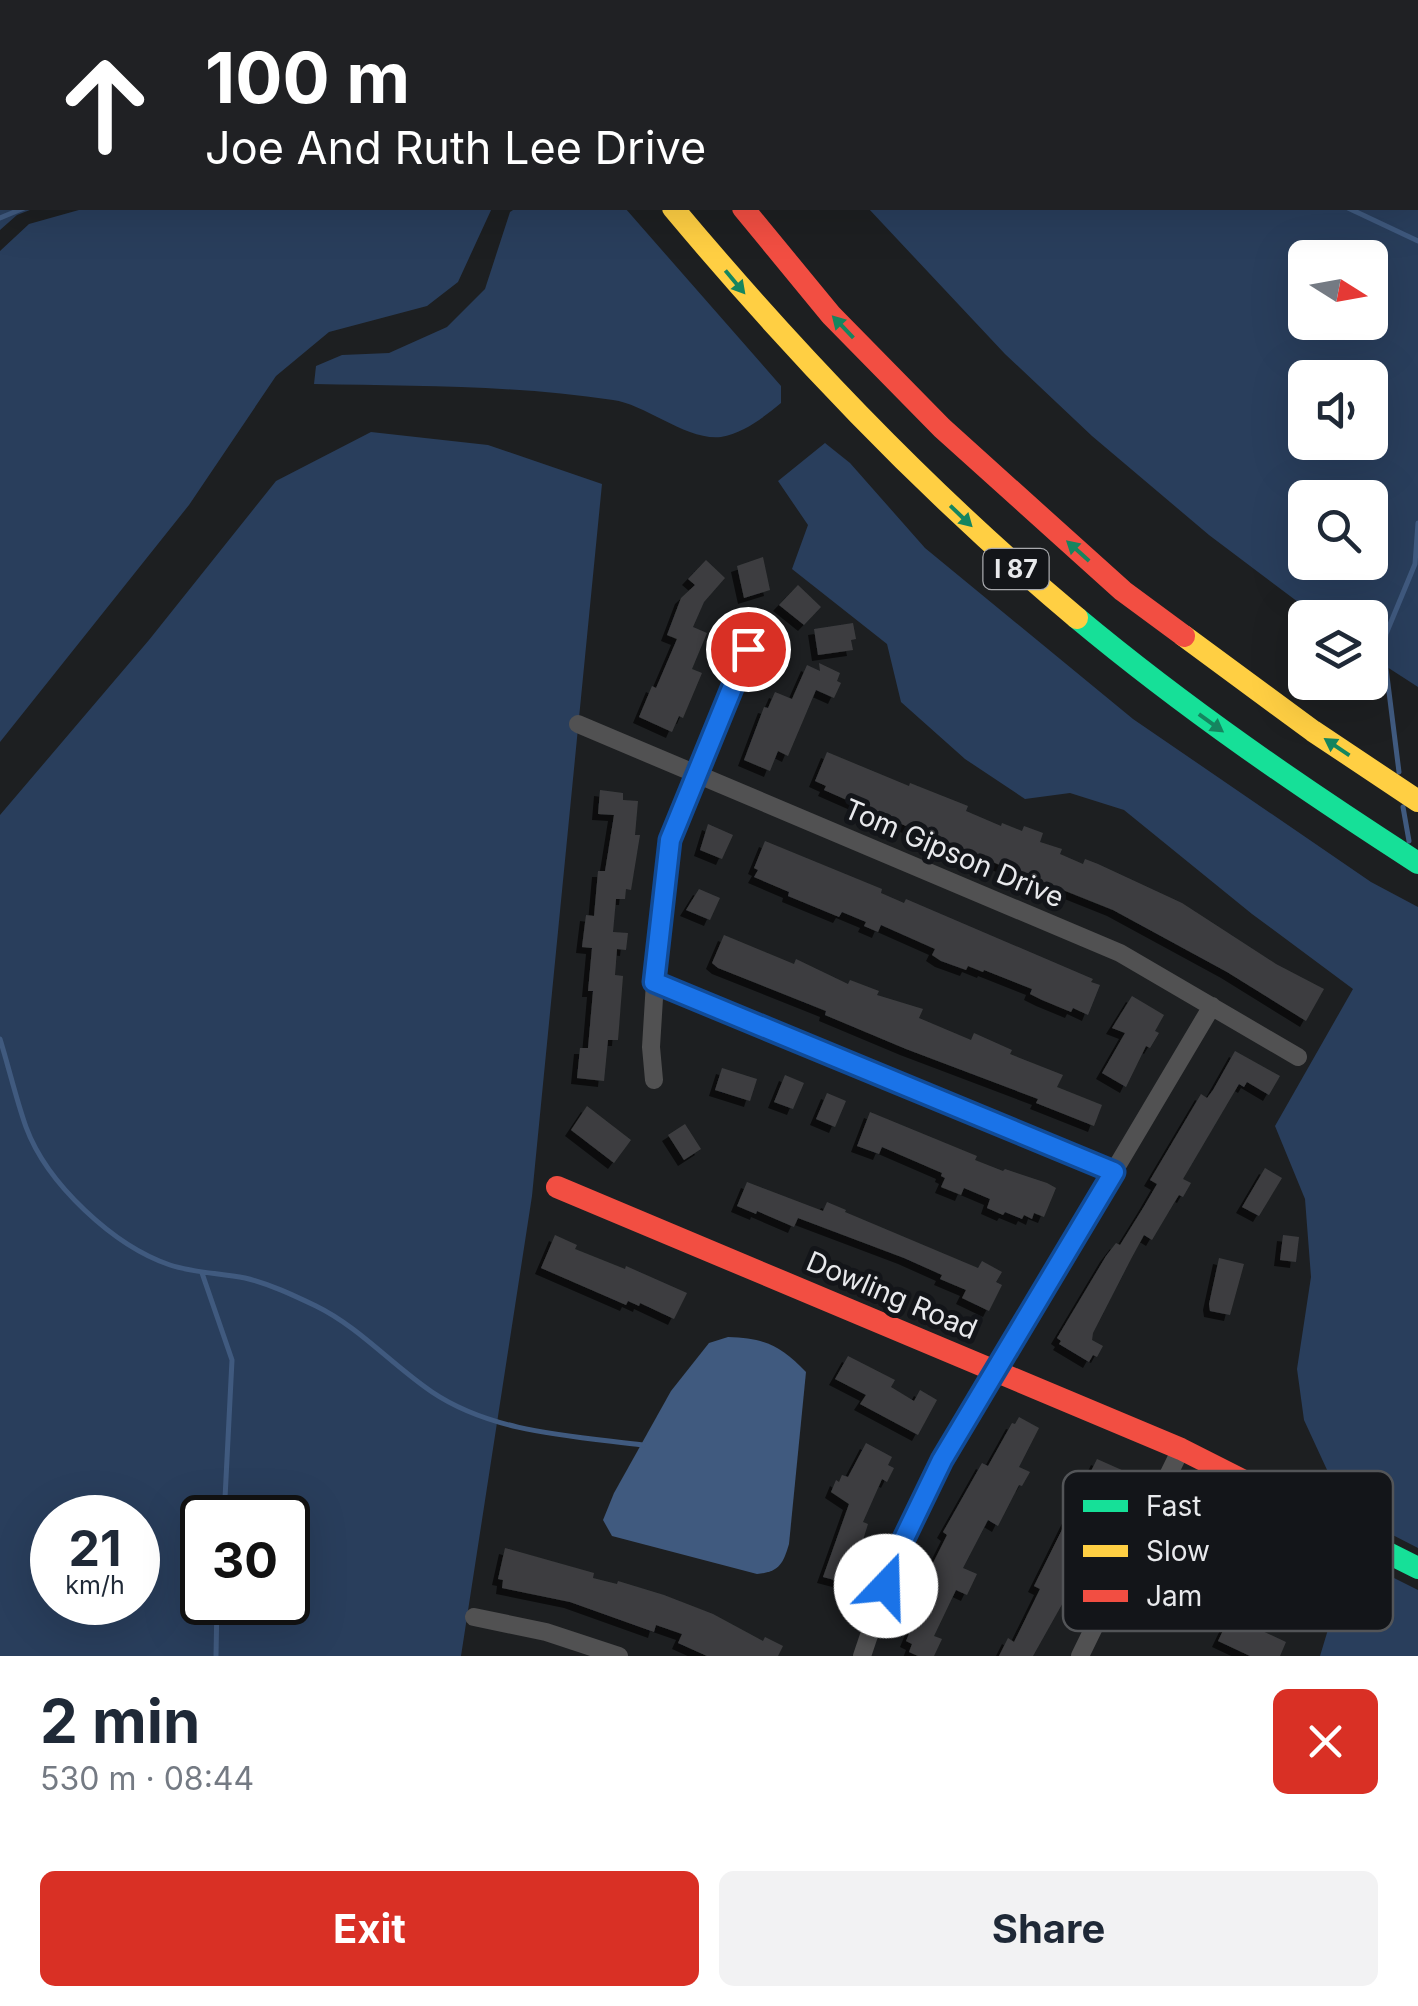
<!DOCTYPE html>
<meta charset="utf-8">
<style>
body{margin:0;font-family:Inter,sans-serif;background:#f2f2f3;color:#1f2937;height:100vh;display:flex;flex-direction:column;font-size:38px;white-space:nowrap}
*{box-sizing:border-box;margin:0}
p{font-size:32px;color:#747a83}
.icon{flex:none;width:55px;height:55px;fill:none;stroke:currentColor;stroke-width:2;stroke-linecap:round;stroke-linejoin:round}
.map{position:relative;height:1656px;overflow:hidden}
.panel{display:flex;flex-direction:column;background:#fff;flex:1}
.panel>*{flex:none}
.guide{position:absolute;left:0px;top:0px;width:1420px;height:210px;box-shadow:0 10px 40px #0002;background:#202124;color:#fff;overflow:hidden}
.needle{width:65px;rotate:101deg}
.fabs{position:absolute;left:1288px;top:240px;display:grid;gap:20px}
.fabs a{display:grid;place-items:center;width:100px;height:100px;border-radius:15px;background:#fff;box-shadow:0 10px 40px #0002;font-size:50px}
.speed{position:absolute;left:30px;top:1495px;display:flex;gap:20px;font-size:50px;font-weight:700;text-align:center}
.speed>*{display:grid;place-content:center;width:130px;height:130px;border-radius:50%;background:#fff;box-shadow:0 10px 40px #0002;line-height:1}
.speed small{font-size:25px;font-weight:400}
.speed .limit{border:5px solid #111;border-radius:15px;background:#fff;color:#111}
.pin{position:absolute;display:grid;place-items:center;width:85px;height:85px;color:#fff;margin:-42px;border:5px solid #fff;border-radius:50%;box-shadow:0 2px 10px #0007}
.me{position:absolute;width:110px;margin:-55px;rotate:21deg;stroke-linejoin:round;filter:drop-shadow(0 0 8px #0008)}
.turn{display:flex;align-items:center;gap:35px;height:210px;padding:0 40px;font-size:45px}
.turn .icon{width:130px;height:130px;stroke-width:2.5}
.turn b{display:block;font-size:70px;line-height:85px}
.round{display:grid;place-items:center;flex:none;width:105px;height:105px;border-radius:15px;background:#f2f2f3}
.headline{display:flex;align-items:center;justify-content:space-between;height:170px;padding:0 40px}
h1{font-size:60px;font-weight:700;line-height:75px}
.cta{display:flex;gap:20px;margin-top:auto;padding:20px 40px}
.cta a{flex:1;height:115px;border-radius:15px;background:#d93025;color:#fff;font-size:40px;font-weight:700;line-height:115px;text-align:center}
.cta a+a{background:#f2f2f3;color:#1f2937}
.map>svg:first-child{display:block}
</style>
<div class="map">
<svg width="1418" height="1656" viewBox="0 0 1418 1656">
<defs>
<filter id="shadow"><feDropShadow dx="-6" dy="6" stdDeviation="0" flood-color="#0009"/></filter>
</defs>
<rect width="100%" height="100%" fill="#1d1f21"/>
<path fill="#293e5c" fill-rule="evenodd" d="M0 0H399L401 2H2V208H35L17 215 0 230Z
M618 0H1418V687L1370 656V618L1318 617 1209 535 1092 436 1005 354 868 208H1418V2ZM1305 258H1370V322H1305ZM1305 378H1370V442H1305ZM1305 498H1370V562H1305Z
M86 208H492L458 282 427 306 329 332 276 376 189 505 0 742V251L29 224Z
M516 208H625L781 386V403C764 417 744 433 721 437 687 441 645 404 613 400 515 385 413 386 314 384L316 366 342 355 389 353 447 327 485 289 510 212Z
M371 432 488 445 602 484 532 1196 461 1656H0V815L149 640 276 481ZM52 1518H138V1602H52ZM202 1518H288V1602H202Z
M825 443 850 463 925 548 1133 719 1371 882 1418 907V1548L1346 1511 1304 1420 1297 1369 1311 1277 1305 1199 1275 1126 1353 989 1252 914 1124 810 1070 793 1025 799 965 759 901 702 887 644 792 569 808 525 778 481Z
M1334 1548 1418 1590V1656H1320L1333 1613Z"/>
<path fill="#405a7f" d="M728 1337C765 1338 781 1346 806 1372L789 1544C783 1564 779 1572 757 1574L612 1536 603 1520 614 1493 671 1391 709 1343Z"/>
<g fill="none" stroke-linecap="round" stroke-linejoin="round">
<path stroke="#405a7f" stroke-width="5" d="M711 0 712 2
M1348 208 1418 241
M0 218 24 208
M1399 772 1384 652 1386 634 1415 564 1418 523
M1403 807 1409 841
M0 1039C9 1068 16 1099 26 1127 47 1184 114 1246 170 1265 195 1273 220 1273 245 1278 270 1284 293 1295 316 1306 359 1327 392 1365 432 1392 493 1433 572 1436 643 1445
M202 1273 232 1360 224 1518
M216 1656 217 1602"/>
</g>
<path fill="#3d3e40" filter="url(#shadow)" d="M763 557 770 590 744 598 737 566Z
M706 560 725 578 704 602 693 627 707 633 692 669 702 673 683 718 679 716 672 732 639 717 652 686 656 688 677 639 667 635 681 598 695 585 688 579Z
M798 585 821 607 804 625 779 605Z
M853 623 856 639 851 640 853 650 818 655 814 629Z
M819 663 840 673 837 681 841 683 834 698 816 690 788 756 778 751 770 771 744 760 764 707 768 708 775 692 792 699 807 665 820 671Z
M827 752 909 786 910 783 968 806 966 811 1001 826 1002 823 1022 831 1024 826 1043 833 1040 842 1062 849 1060 854 1083 864 1085 859 1098 864 1182 903 1276 964 1324 989 1306 1021 1227 972 1113 910 940 841 824 790 826 786 815 781Z
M600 790 623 793V800L638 801 635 835H640L631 890 626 889 625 899H616L613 932 628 933 626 950 617 949 615 975 623 976 618 1040H608L604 1081 577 1078 580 1048H588L593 991H588L592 948 582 947 586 915 594 916 598 871H605L614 815 598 814Z
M708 824 733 835 722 859 700 850Z
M765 841 882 889 881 893 904 903 906 899 1093 979 1091 982 1100 985 1088 1015 1073 1008 1071 1012 1042 1000 1030 994 1032 989 984 970 983 972 968 966 966 970 941 961 932 955 935 949 881 925 878 932 864 926 866 922 842 912 839 917 788 896 789 892 754 877 758 870 754 868Z
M699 889 720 898 710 920 686 910Z
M724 935 794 964 796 959 848 984 850 980 879 991 877 995 923 1009 919 1018 971 1040 974 1033 1012 1050 1010 1054 1063 1075 1057 1087 1102 1105 1094 1126 1036 1103 1038 1099 906 1049 825 1015 826 1011 718 968 712 963Z
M1132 996 1164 1015 1155 1031 1159 1033 1150 1048 1146 1046 1126 1087 1102 1073 1125 1033 1112 1028Z
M1235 1051 1280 1076 1269 1095 1247 1082 1244 1087 1239 1084 1183 1179 1191 1183 1183 1197 1179 1195 1174 1203 1152 1240 1144 1235 1131 1259 1093 1333 1092 1340 1103 1346 1097 1357 1093 1355 1089 1362 1059 1344 1061 1341 1057 1338 1106 1256 1116 1243 1120 1245 1143 1208 1157 1184 1150 1180 1201 1094 1207 1098 1213 1090Z
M722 1068 757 1079 750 1101 715 1090Z
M785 1075 804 1083 793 1109 774 1102Z
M827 1093 846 1101 835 1127 816 1119Z
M587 1106 631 1140 614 1163 571 1130Z
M870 1112 977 1156 975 1160 1003 1171 1005 1169 1047 1183 1056 1188 1044 1217 1034 1213 1032 1219 1024 1215 1022 1219 1005 1212 1003 1215 987 1208 990 1199 964 1188 961 1195 941 1187 945 1178 941 1176 942 1173 882 1147 879 1154 857 1146Z
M685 1124 701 1149 684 1160 668 1135Z
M1265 1168 1282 1178 1259 1216 1242 1207Z
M747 1182 823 1211 827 1202 846 1210 845 1212 978 1268 982 1261 1002 1272 996 1282 1002 1285 989 1311 962 1298 966 1290 940 1279 942 1275 904 1258 798 1218 794 1227 757 1211 756 1214 737 1206Z
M555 1235 577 1245 575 1249 625 1269 626 1266 687 1293 674 1319 640 1303 639 1306 628 1301 626 1305 541 1268Z
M1283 1235 1299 1237 1296 1262 1280 1260Z
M1219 1258 1244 1264 1230 1315 1210 1311 1209 1304Z
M848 1356 895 1380 891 1387 914 1401 920 1390 937 1400 918 1435 860 1404 866 1395 835 1379Z
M1019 1417 1039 1428 1019 1467 1030 1472 1022 1486 1019 1485 998 1526 988 1520 963 1568 977 1574 967 1595 956 1590 934 1636 942 1639 934 1656H918L909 1652 912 1644 906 1641 918 1612 914 1610 933 1578 927 1575 947 1535 943 1532 982 1463 988 1466 1012 1423 1015 1424Z
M866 1443 892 1457 888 1465 894 1468 887 1482 882 1479 863 1522 868 1524 862 1543 858 1542 846 1583 823 1577 849 1504 831 1492 836 1480 839 1482 842 1475 848 1477Z
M1097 1459 1124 1471 1119 1480 1123 1482 1085 1556 1083 1555 1071 1581 1074 1583 1033 1656H999L1008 1638 1014 1642 1040 1589 1034 1586Z
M505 1548 594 1573 593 1578 617 1584 618 1581 664 1595 713 1614 763 1641 765 1637 783 1646 778 1656H707L678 1643 682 1634 656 1625 654 1632 570 1602 502 1588 503 1580 498 1579Z
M1230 1616 1286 1642 1280 1656H1250L1218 1641Z"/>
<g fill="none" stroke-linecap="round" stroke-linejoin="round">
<path stroke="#515152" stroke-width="18" d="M578 724 1120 953 1298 1057
M655 982 1114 1172
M654 1080 651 1047 655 982 670 840 748 649
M474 1617 546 1632 619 1656
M862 1656 896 1555 942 1461 1212 1006
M1080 1656 1181 1449"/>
<path stroke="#16e098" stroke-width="22" d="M578 0 579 2
M1077 618C1185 708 1300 787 1418 863
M1276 1497 1418 1568"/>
<path stroke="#ffcf43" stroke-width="22" d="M519 0 520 2
M673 208C797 356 929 494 1077 618
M1184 636 1313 731 1418 801"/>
<path stroke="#f24e42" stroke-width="22" d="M743 208 831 315 942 428 1123 591 1184 636
M557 1187 1181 1449 1276 1497"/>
</g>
<defs><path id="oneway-solid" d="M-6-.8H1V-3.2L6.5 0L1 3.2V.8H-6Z" transform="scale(2.5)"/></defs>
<g fill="#15855f">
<use href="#oneway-solid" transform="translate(735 282) rotate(50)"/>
<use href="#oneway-solid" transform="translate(843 327) rotate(-134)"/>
<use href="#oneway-solid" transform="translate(961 516) rotate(44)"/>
<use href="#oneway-solid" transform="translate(1078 551) rotate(-138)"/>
<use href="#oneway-solid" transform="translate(1211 723) rotate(36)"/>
<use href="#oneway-solid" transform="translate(1337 747) rotate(-146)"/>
</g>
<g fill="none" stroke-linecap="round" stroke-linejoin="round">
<g stroke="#114b97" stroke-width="25">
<path id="route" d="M748 649 670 840 654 982 1114 1172 942 1460 896 1555 886 1586"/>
</g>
<use href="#route" stroke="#1a73e8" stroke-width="18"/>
</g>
<g text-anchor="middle" stroke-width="10" stroke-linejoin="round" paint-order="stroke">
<rect fill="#131519" stroke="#a8a9ad" stroke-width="2.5" x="983.5" y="549" width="65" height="40" rx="8"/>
<g font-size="25" font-weight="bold" fill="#e8e9ec">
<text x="1016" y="578">I 87</text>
</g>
<g font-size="28" fill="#e8e9ec" stroke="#131519">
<text transform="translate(954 853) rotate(23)" y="10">Tom Gipson Drive</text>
<text transform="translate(892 1295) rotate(23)" y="10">Dowling Road</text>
</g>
</g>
<rect x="1063" y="1471" width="330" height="160" rx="15" fill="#131519" stroke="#535558" stroke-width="2.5"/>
<rect x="1083" y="1500" width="45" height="12" fill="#16e098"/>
<rect x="1083" y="1545" width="45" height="12" fill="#ffcf43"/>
<rect x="1083" y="1590" width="45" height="12" fill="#f24e42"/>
<g font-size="28" fill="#e8e9ec">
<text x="1146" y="1516">Fast</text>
<text x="1146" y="1561">Slow</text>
<text x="1146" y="1606">Jam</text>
</g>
</svg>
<div class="fabs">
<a><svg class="needle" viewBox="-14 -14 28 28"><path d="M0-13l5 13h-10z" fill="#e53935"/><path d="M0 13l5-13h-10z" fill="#747a83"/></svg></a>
<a><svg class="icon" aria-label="sound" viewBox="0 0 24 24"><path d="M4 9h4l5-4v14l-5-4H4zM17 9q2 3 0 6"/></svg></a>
<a><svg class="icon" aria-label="search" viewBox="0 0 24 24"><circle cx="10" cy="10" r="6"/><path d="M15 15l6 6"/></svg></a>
<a><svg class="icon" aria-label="layers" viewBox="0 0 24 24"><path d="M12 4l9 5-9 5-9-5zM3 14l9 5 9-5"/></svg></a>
</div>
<div class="speed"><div>21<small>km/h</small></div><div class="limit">30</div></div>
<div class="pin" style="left:748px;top:649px;background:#d93025"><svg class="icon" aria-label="arrive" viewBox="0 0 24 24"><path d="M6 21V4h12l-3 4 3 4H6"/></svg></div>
<svg class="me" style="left:886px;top:1586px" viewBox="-20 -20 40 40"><circle r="19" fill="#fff"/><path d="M0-13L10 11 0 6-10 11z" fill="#1a73e8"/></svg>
<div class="guide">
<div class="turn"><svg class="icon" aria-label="ahead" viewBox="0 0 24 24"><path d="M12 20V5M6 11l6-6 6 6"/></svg><div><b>100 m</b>Joe And Ruth Lee Drive</div></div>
</div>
</div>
<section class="panel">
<div class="headline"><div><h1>2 min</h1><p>530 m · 08:44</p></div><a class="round" style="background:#d93025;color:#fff"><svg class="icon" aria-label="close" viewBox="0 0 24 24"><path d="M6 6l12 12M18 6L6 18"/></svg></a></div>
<div class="cta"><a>Exit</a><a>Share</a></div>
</section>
